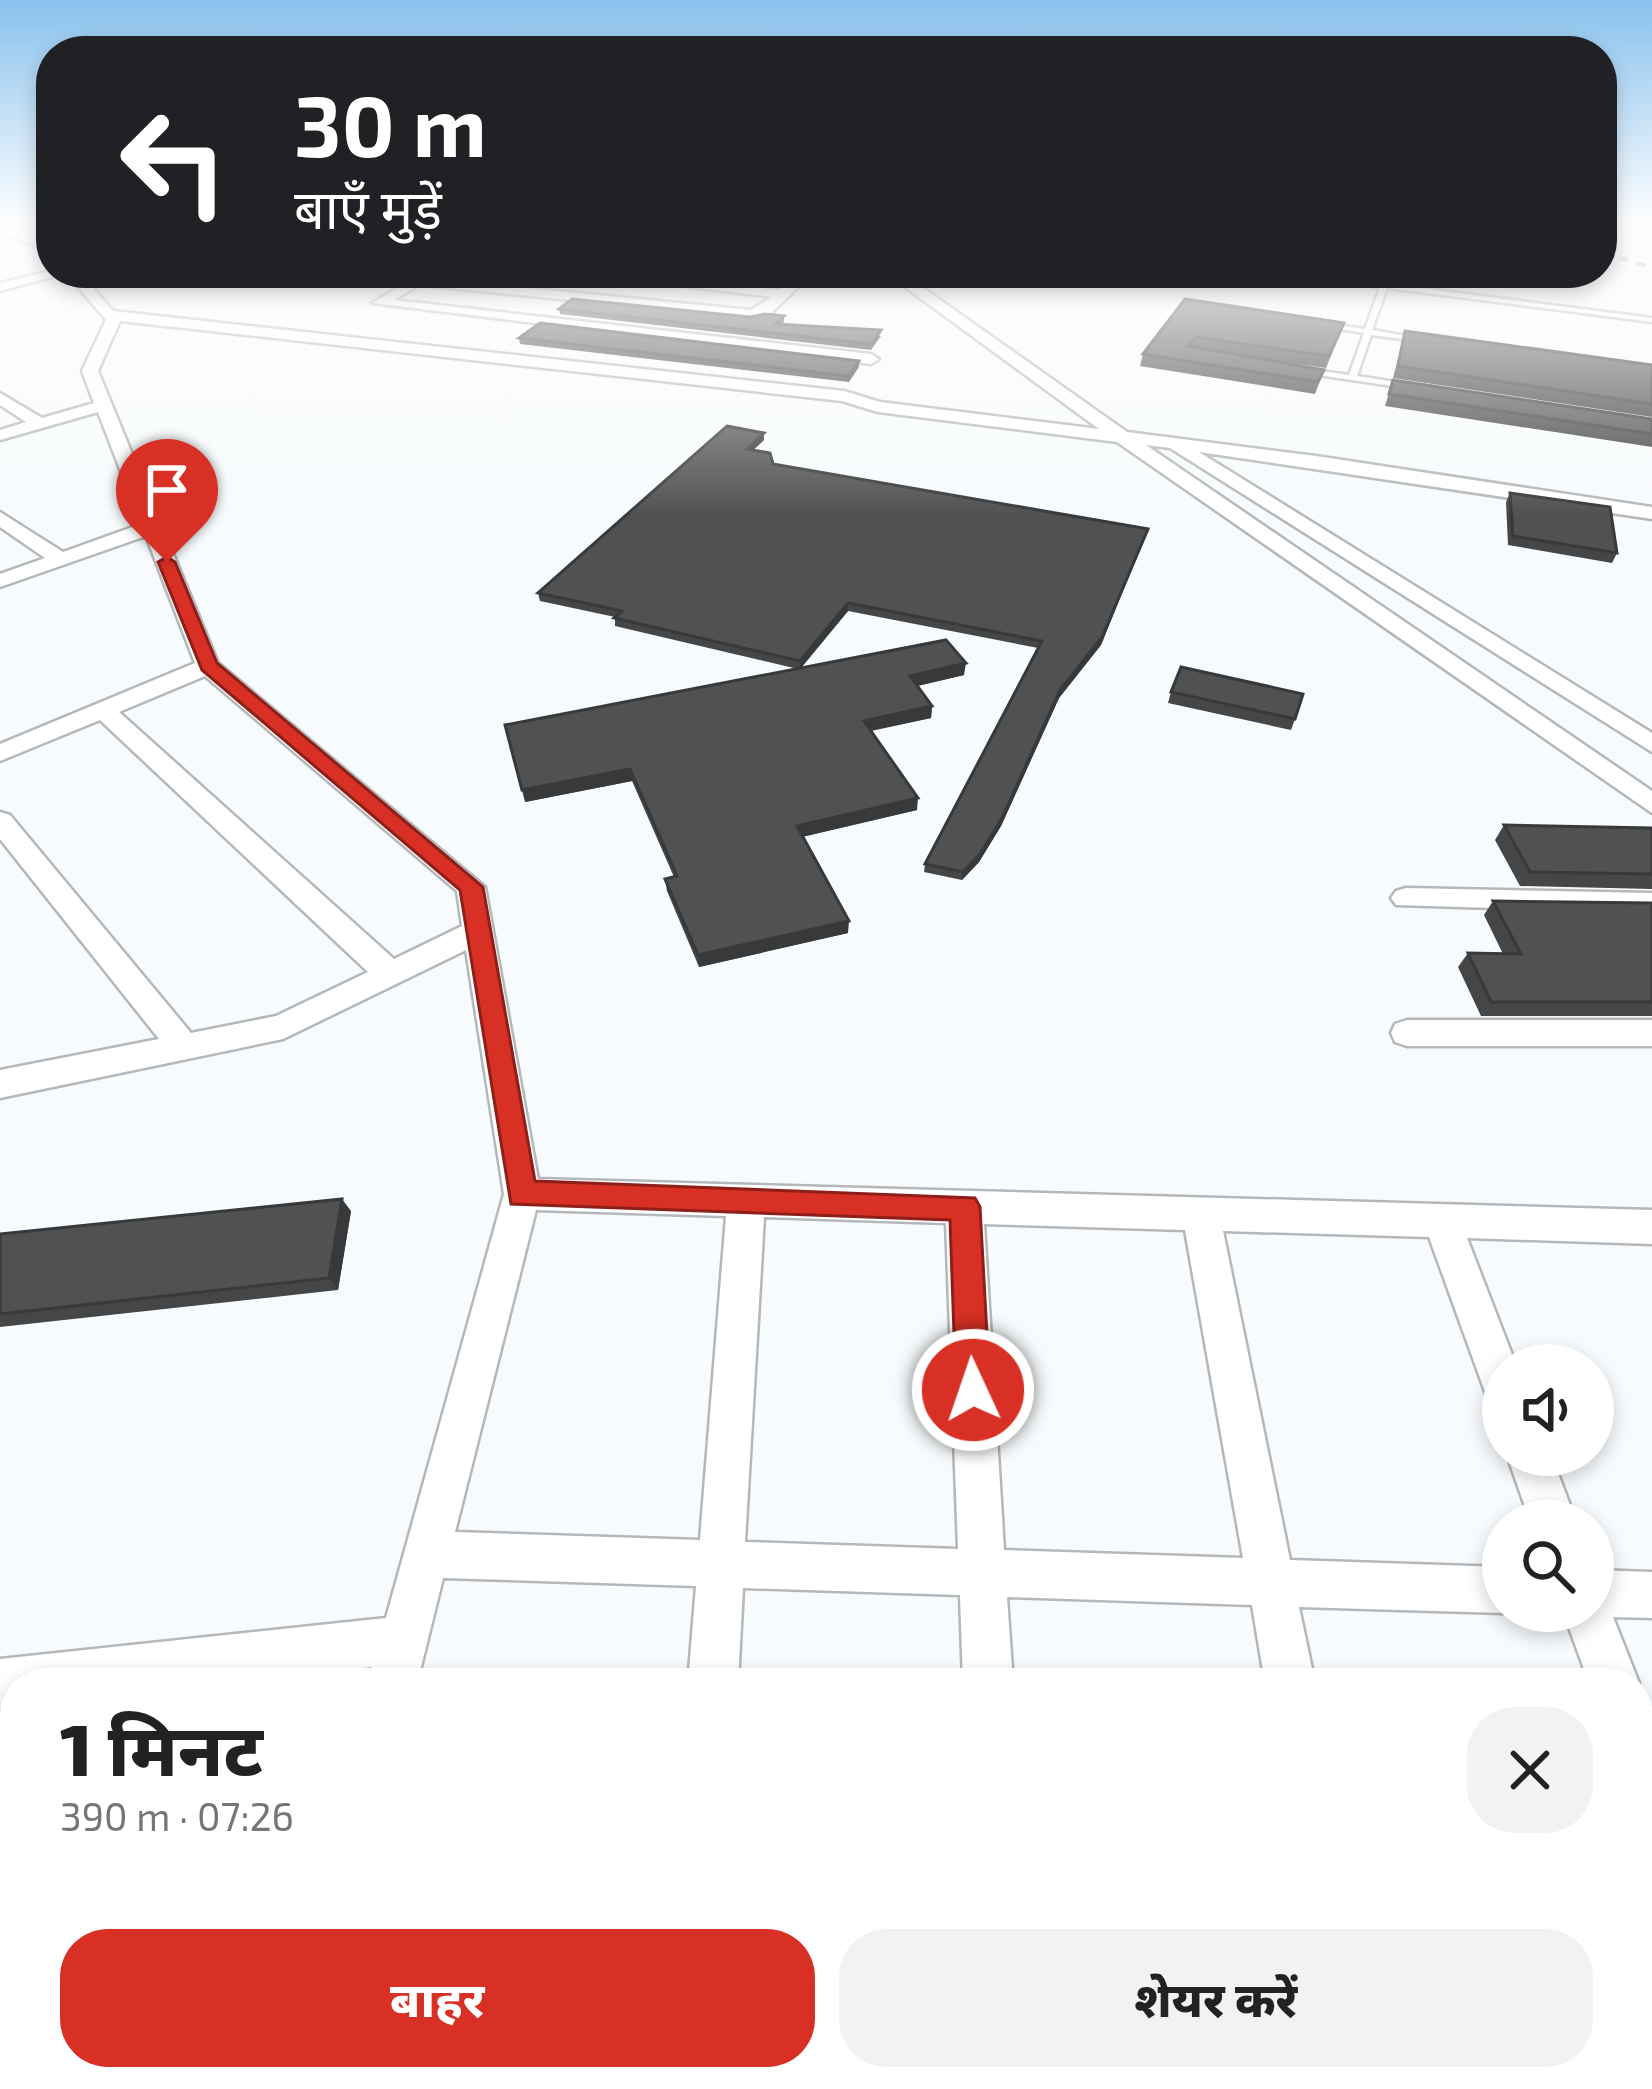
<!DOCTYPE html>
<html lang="hi">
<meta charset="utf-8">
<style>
body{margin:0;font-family:"Exo 2","Noto Sans Devanagari",sans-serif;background:#f2f2f2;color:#222;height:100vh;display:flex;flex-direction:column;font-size:45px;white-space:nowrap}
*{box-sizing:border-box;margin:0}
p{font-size:39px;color:#767676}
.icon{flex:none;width:66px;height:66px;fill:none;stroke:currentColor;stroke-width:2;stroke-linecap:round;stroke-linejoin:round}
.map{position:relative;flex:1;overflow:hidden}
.sheet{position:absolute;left:0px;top:1668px;width:1653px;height:423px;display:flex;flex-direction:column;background:#fff;border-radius:48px 48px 0 0;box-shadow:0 6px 18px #0003}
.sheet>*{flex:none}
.banner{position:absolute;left:36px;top:36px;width:1581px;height:252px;border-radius:48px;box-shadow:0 6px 18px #0003;background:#202124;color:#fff;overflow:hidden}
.controls{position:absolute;left:1482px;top:1344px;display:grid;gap:24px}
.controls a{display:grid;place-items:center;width:132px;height:132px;border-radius:50%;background:#fff;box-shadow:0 6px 18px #0003;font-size:60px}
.pin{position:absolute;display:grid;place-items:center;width:102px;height:102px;color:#fff;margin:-123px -51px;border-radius:50% 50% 50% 0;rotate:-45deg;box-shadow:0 0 12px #0007}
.pin .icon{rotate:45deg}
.me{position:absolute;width:132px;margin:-66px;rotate:357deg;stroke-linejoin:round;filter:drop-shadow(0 0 9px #0008)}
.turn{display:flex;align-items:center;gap:42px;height:252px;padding:0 60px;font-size:54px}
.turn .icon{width:156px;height:156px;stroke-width:2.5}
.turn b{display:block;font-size:84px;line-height:102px}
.round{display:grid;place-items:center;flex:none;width:126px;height:126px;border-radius:48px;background:#f2f2f2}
.summary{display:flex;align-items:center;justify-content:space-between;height:204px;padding:0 60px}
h1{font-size:72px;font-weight:800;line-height:90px}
.primary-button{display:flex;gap:24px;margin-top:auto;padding:24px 60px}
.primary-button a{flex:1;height:138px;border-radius:48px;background:#d93025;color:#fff;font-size:48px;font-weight:800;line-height:138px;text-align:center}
.primary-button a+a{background:#f2f2f2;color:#222}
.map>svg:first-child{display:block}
</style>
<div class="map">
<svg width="1652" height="2089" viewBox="0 0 1652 2089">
<rect width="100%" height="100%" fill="#f8fbfd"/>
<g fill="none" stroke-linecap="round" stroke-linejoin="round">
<g stroke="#b5b8ba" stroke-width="5">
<path id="lane" d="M1284 273H1303L1652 318V322L1387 288 1372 330 1429 340 1425 342 1371 335 1357 376 1415 385 1412 389 1298 372 1301 368 1349 375 1364 333 1316 325 1320 323 1365 329 1380 287Z"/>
</g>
<g stroke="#b5b8ba" stroke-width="5">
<path id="street" d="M0 228 19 229 51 244V253L13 236H0Z
M51 271 80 273 113 311 844 391 880 402 1099 429 886 273H902L1127 432 1316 456 1652 507V519L1199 452 1652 733V752L1170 448 1146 445 1652 791V813L1117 442 878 412 842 401 120 321 98 371 218 663 485 887 538 1179 1652 1210V1244L1467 1238 1516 1365H1503V1406L1488 1400 1429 1237 1223 1231 1290 1560 1503 1567V1611H1509L1503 1613 1299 1607 1315 1683H1265L1252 1605 1007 1597 1013 1683H963L960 1595 743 1588 738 1683H688L696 1586 443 1578 417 1683H367L372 1667 231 1683H15V1707L0 1709V1659L386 1618 504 1194 466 950 283 1039 0 1098V1070L159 1039 0 839V812L10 815 191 1033 276 1016 368 972 100 720 0 761V744L195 663 146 536 0 587V574L45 558 0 527V512L63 552 141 524 98 412 0 440V430L26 422 0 405V393L42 418 94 403 82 371 106 320 66 273 0 291V283ZM205 676 457 891 462 926 394 959 119 712ZM536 1210 726 1216 700 1540 455 1532ZM764 1217 946 1223 958 1549 745 1542ZM984 1224 1185 1230 1243 1558 1004 1550Z
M496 273H513L495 285 751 310 772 297 577 273H622L780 290 798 273H813L770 314 751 318 419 285 394 300 871 354 879 359 871 364 372 303 417 277 478 284Z
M1406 888 1652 893V913L1396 905 1391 898 1396 891Z
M1407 1020H1652V1046H1407L1395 1042 1391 1033 1395 1024Z
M1507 1455H1551L1576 1521H1530Z
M1593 1570 1652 1572V1618L1613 1617 1639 1683 1638 1684 1589 1683 1563 1611H1593Z
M1638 1723 1652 1728V1812L1638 1806Z
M228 2076H316L320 2084 318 2089H222Z
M650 2076H710L709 2089H649Z
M982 2076H1042L1043 2089H983Z
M1344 2076H1404L1407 2089H1347Z"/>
</g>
<use href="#lane" fill="#fff" fill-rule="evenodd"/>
<use href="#street" fill="#fff" fill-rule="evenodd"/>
<path stroke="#919394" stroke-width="4.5" stroke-dasharray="9 9" stroke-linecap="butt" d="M1602 252 1652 268"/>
</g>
<path fill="#444647" d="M1185 299 1344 323 1326 368 1255 358 1324 370 1315 394 1140 366 1143 354Z
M559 309 750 317 784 316V322L782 324 881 336 871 350 560 314Z
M1405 331 1652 365V417L1393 378Z
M519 338 859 361V367L849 382 520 344Z
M1393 380 1652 419V447L1385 406Z
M764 433V440L753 450 773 464 1148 529 1101 645 1059 698 1001 826 979 862 962 880 924 872 925 864 1038 648 848 611 801 668 964 675 917 686 932 706 931 718 871 731 917 810 802 837 848 933 699 967 667 891 665 879 674 877 632 781 525 802 798 669 615 626V617L540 601 538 593Z
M1510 493 1617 553 1612 563 1508 545 1506 502Z
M1171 692 1295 719 1291 730 1168 703Z
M1504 825 1652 828V889L1520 886 1495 840Z
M1493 901 1652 903V1016H1481L1458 967 1468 953 1503 954 1484 915Z
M351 1211 338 1290 0 1327V1234Z"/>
<path fill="#37393a" d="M764 433V440L747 456V449Z
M1148 529 1101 645 1059 698 1001 826 979 862 962 880 963 872Z
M848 603V611L800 669V661Z
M966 663 964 675 909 688 910 676Z
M932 706 931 718 864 732V721Z
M630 769 632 781 525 802 522 790Z
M918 798 917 810 797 838V826Z
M849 921 848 933 699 967 698 955Z
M342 1199 351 1211 338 1290 329 1278Z"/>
<path fill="#4f5153" stroke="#37393a" stroke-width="3" d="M572 299 750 317 765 314 784 316 776 324 881 330 872 344 559 309Z
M1185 299 1344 323 1329 356 1196 337 1188 346 1324 370 1318 382 1143 354Z
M540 323 859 361 849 376 519 338Z
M1405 331 1652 365V404L1398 366Z
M1393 380 1652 419V434L1389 394Z
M727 426 764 433 747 449 770 453 773 464 1148 529 1102 637 1060 690 1002 818 980 854 963 872 925 864 1042 641 848 603 800 661 614 618 622 611 538 593Z
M1510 493 1610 507 1617 553 1513 536Z
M946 640 966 663 910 676 932 706 864 721 918 798 797 826 849 921 698 955 665 879 677 876 630 769 522 790 505 725Z
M1181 667 1303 694 1295 719 1171 692Z
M1504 825 1652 828V874L1530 872Z
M1493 901 1652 903V1002H1491L1468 953 1521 954Z
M342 1199 329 1278 0 1314V1234Z"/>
<linearGradient id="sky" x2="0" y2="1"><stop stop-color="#8ac2ee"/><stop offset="0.43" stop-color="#fcfdfe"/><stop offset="1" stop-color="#fcfdfe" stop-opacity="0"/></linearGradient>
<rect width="1652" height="516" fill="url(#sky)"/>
<path fill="#d93025" stroke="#8d1f18" stroke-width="3" d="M167 557 175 562 217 663 483 887 535 1181 975 1198 980 1207 990 1390 985 1402 973 1407 961 1402 956 1390 950 1220 511 1204 460 890 202 670 158 562Z"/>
</svg>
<div class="controls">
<a><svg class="icon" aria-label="sound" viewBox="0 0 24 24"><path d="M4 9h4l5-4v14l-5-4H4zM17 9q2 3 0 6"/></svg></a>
<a><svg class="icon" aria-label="search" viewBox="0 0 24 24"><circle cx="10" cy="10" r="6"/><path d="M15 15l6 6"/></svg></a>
</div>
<div class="pin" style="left:167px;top:562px;background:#d93025"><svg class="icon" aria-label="arrive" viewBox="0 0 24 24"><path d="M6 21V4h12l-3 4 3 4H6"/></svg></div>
<svg class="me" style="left:973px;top:1390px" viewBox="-20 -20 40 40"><circle r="17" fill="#d93025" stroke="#fff" stroke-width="3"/><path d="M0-11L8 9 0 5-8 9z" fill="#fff"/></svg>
<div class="banner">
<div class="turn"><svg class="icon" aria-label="left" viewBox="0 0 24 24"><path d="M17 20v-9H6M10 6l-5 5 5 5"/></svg><div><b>30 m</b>बाएँ मुड़ें</div></div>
</div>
<section class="sheet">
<div class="summary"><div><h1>1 मिनट</h1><p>390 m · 07:26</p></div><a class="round"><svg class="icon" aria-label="close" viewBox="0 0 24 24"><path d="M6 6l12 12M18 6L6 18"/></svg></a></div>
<div class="primary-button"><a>बाहर</a><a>शेयर करें</a></div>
</section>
</div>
